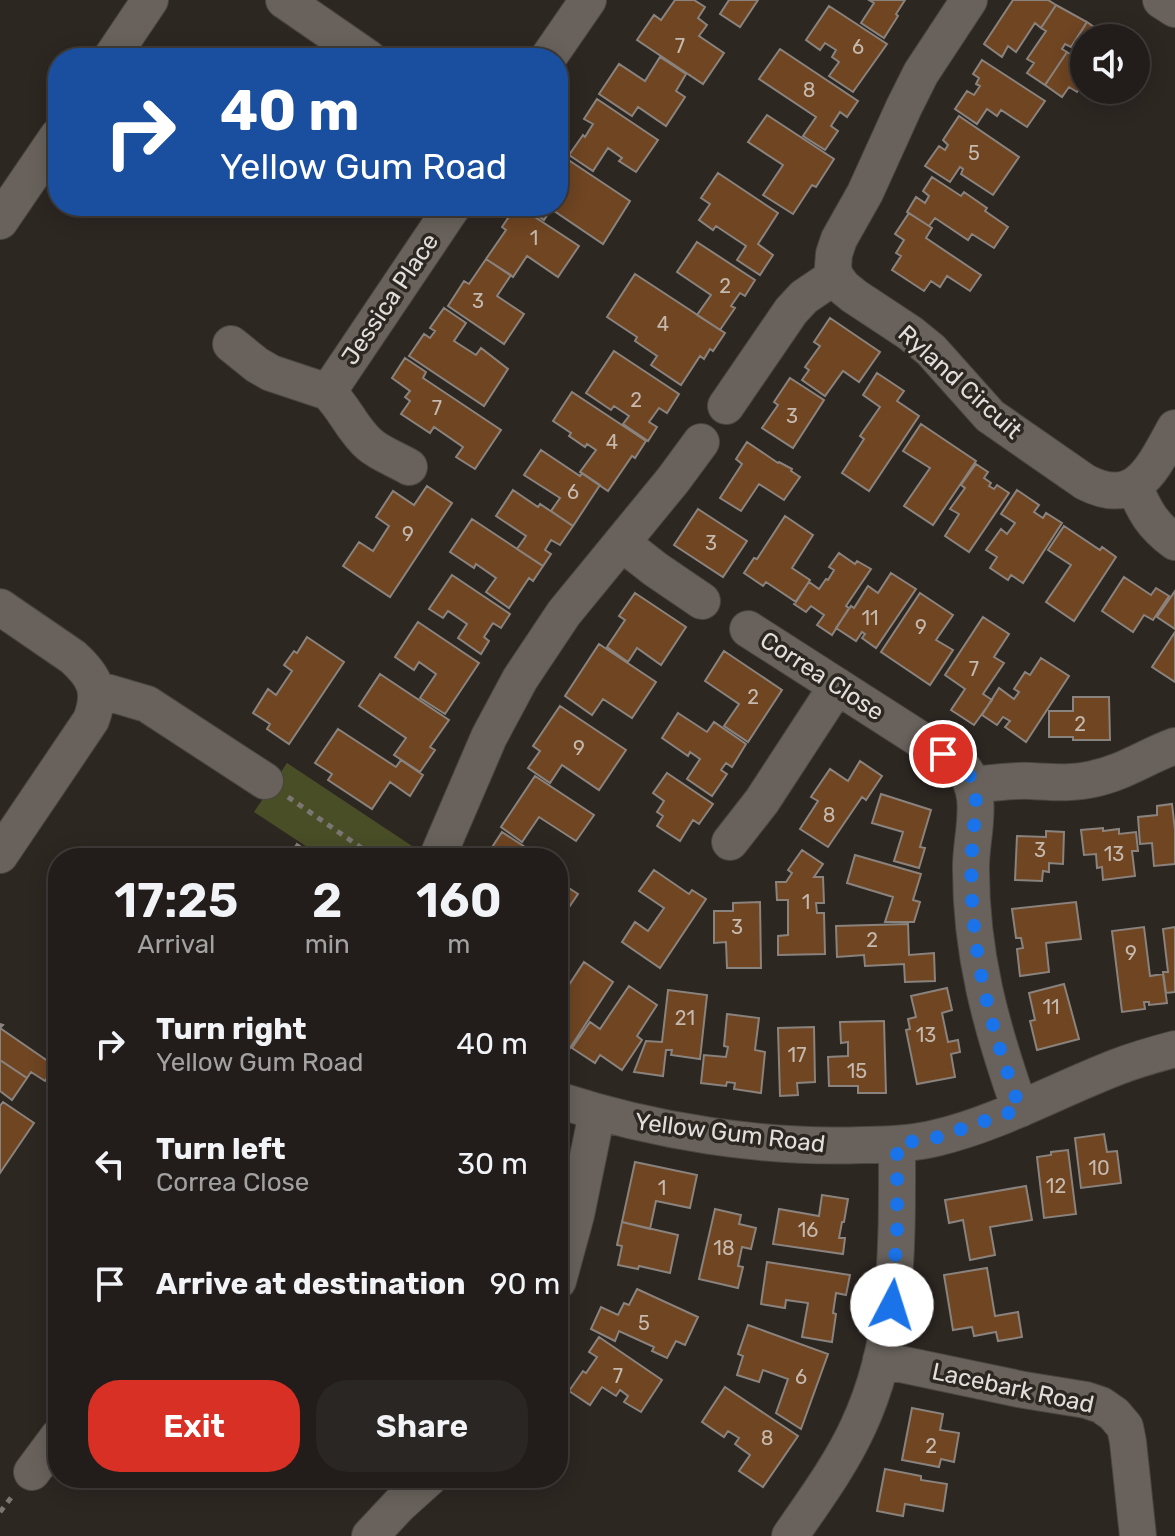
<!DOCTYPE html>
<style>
body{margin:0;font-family:Rubik,sans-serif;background:#2a2623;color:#f1f3f6;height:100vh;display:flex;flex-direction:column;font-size:30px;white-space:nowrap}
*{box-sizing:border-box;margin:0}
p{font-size:26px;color:#a2a2a2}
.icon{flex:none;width:44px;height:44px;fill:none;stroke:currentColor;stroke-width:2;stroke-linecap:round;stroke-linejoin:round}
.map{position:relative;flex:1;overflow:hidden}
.sheet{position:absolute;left:48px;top:848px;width:520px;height:640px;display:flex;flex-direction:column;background:#221d1a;border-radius:32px;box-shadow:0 4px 20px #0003,0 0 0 2px #3f3b39}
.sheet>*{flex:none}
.top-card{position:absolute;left:48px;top:48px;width:520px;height:168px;border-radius:32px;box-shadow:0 4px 20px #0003,0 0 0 2px #3f3b39;background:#1a4fa0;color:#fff;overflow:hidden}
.tools{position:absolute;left:1070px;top:24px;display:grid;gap:16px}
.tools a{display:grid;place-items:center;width:80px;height:80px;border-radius:50%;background:#221d1a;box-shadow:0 4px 20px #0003,0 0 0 2px #3f3b39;font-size:40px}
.pin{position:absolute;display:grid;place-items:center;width:68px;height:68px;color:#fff;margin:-34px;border:4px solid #fff;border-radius:50%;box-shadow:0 2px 8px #0007}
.me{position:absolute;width:88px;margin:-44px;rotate:5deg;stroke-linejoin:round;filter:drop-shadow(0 0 6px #0008)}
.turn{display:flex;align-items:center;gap:28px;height:168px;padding:0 40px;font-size:36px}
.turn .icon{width:104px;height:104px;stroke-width:2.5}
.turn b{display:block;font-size:56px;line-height:68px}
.eta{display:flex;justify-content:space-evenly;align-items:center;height:136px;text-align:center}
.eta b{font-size:48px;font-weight:600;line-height:56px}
.cta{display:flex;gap:16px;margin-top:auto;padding:16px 40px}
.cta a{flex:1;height:92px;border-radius:32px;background:#d93025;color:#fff;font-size:32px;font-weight:600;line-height:92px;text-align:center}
.cta a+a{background:#2a2623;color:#f1f3f6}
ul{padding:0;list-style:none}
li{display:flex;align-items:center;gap:24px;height:120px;padding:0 40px}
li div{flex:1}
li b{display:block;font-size:30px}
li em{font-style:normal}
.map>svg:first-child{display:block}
</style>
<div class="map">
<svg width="1175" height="1536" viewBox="0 0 1175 1536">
<rect width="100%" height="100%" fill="#2d2722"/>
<path fill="#4a4e27" d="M287 763 412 846 424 858H324L254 812Z"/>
<path fill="#6f4522" stroke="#8a827d" stroke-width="2" d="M675 0H694L705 7 698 18 707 25 699 36 724 53 703 84 637 40 654 15 661 20Z
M729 0H758L740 27 720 14Z
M869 0H905L896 14 898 16 884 38 861 23 874 3Z
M1013 0H1048L1056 5 1041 28 1035 23 1016 52 1008 46 1002 57 984 44Z
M1056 5 1087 22 1071 47 1065 44 1062 49 1067 52 1045 85 1027 73 1034 63 1027 59 1046 31 1041 28Z
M829 6 887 44 853 92 829 76 839 62 832 57 836 50 825 43 820 50 806 40Z
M1087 22 1101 32 1099 34 1105 38H1084V82L1077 92 1069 87 1062 97 1045 85 1067 52 1072 55 1075 50 1071 47Z
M780 49 858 101 847 117 840 112 831 126 838 131 825 150 803 136 816 117 759 79Z
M660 57 686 74 676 91 685 97 666 126 638 107 632 116 599 94 619 64 645 81Z
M982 60 1045 101 1027 127 1001 110 997 116 987 109 977 124 955 109 967 91 974 95 980 86 976 84 979 78 973 74Z
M597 99 658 140 636 172 619 161 622 158 608 148 593 171 569 155 583 135 585 137 593 124 584 119Z
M767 115 834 159 816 187 812 185 793 214 763 195 783 165 748 142Z
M959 116 1019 157 993 195 961 174 963 169 960 167 950 182 925 166 939 146 945 150 948 145 943 140Z
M558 153 630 201 603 244 551 209 544 220 523 206H558Z
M718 173 778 213 758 244 773 255 760 275 737 260 746 246 716 226 713 230 699 220 710 204 701 198Z
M932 177 961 196 964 192 987 208 985 211 1008 227 994 248 972 234 968 240 935 218 929 226 907 212 916 197 925 203 929 196 923 191Z
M516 206H518L579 246 558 277 527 256 513 277 486 259 506 230 502 227Z
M909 213 932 228 926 238 981 275 970 291 947 276 940 287 931 281 924 291 892 270 901 256 896 253 904 240 895 234Z
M697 242 755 280 745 296 740 293 731 306 735 308 720 330 697 315 711 295 677 272Z
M486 259 511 275 497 296 524 314 504 344 448 306 464 281 469 284Z
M635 274 725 333 713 351 710 349 704 359 700 356 681 385 651 365 657 356 635 341 637 337 607 317Z
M444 308 466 323 454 341 476 355 481 348 508 369 484 406 409 356 424 334 430 338 435 331 430 328Z
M830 318 880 352 859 382 843 371 825 396 802 380 809 370 805 367 820 346 814 342Z
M614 351 679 394 667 413 659 408 649 422 657 427 648 441 623 424 629 416 614 406 611 410 586 393Z
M405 358 426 372 423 378 501 430 475 469 456 457 463 447 434 427 430 433 401 414 410 401 405 397 410 391 392 378Z
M877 373 904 391 897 401 919 416 869 491 842 473 864 439 860 436 880 407 863 395Z
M790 378 824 400 793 448 762 428 778 405 774 402Z
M572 392 646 441 635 458 632 456 608 491 580 472 596 450 587 444 585 447 569 436 571 433 553 421Z
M921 424 976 461 933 525 904 506 930 468 903 451Z
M747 442 778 463 779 462 792 469 791 471 800 477 784 500 759 484 741 511 720 498 742 464 736 459Z
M541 450 580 476 582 473 600 485 573 526 551 511 560 498 524 475Z
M976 464 988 472 984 478 991 483 989 486 994 489 997 485 1009 493 969 552 945 536 959 514 950 509 965 488 961 485Z
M427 486 452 503 390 597 343 566 359 542 373 551 389 526 376 517 393 491 414 505Z
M513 490 538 507 540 504 573 526 560 545 551 540 545 550 551 554 543 566 517 549 526 536 496 516Z
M1017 490 1039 505 1034 512 1043 518 1046 513 1062 523 1023 583 1011 575 1008 580 990 568 997 557 986 550 1001 529 1007 534 1015 523 1001 514Z
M698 509 747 541 723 577 674 545Z
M785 516 813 535 792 568 810 580 796 602 766 582 763 586 744 573 754 558 757 559Z
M472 519 543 566 533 581 529 578 509 608 486 592 496 578 476 564 474 568 450 552Z
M1064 526 1100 550 1102 547 1116 557 1074 621 1046 602 1071 565 1048 550Z
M839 553 855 564 857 561 871 569 846 606 849 608 832 635 817 625 824 615 811 606 806 612 794 604 809 582 819 589 826 579 828 580 834 570 829 567Z
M891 573 916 589 876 648 862 638 865 634 862 632 856 641 836 628 851 606 854 608 868 586 878 593Z
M452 575 510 614 501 628 493 623 484 637 489 641 481 654 458 638 467 624 448 611 443 618 429 609Z
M1124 577 1151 595 1156 588 1169 596 1153 620 1144 615 1133 632 1102 611Z
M1175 591V629L1157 617Z
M635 593 686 627 661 665 637 648 628 662 607 647 625 620 619 616Z
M920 593 953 615 936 640 953 650 930 685 881 652Z
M983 617 1009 634 994 657 1004 663 983 694 992 700 974 725 951 710 965 689 945 675Z
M418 622 479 663 445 714 420 698 436 674 419 662 414 670 395 657Z
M1175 632V682L1152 667Z
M307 637 344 662 289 744 267 729 270 724 253 713 268 689 276 695 292 671 284 665 294 651 297 653Z
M599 644 656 682 632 718 603 699 592 715 565 696Z
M724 651 782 690 748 742 724 726 739 704 705 681Z
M1041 658 1069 676 1026 742 1005 727 1010 721 1003 717 997 725 982 715 999 688 1014 699 1019 692 1014 689 1025 672 1030 675Z
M380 674 449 720 430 747 435 750 420 772 394 755 406 738 359 706Z
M1073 697H1109L1110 740H1073V737H1049V711H1073Z
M560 706 626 750 599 790 562 765 550 783 528 768 540 751 533 746Z
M678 713 707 732 714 722 746 744 732 767 726 763 721 770 727 774 712 796 687 779 700 759 690 752 688 756 662 738Z
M338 729 396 767 401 760 423 775 410 796 390 782 372 809 328 780 332 774 315 763Z
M860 761 882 776 866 800 862 797 828 847 800 829 818 801 811 797 830 769 848 781Z
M667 773 713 804 699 824 693 820 680 841 657 826 663 816 657 812 664 801 653 793Z
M535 776 594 815 576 841 539 817 522 842 501 827Z
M881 794 931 810 920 847 925 848 919 868 894 861 903 832 872 823Z
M1172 804 1175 830V864L1154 866 1152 843 1140 844 1138 817 1157 815V806Z
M1103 828V831L1119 829V834L1136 832 1138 851H1132L1135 876 1103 880 1102 867 1097 868 1096 854 1084 855 1081 830Z
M1046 831 1064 832 1063 864 1049 863V872L1043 871 1042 881 1015 880 1017 836 1046 837Z
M502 832 528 849 522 857 524 858H492L487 855Z
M297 844 318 858H288Z
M802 850 823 864 814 877H823L824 903H816L817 913H824L825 954 778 955V936L788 935V900H777L776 882H786L792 873 788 870Z
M855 855 921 874 913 900 920 902 914 922H885L893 897 847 883Z
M654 870 689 894 692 890 706 899 660 968 622 942 635 922 648 931 664 908 639 891Z
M558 881 578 894 561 919 558 917Z
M760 902 761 968H727L726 942 714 943V911H733V903Z
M1076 902 1081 939 1046 943 1049 972 1020 976 1017 949 1023 948 1021 938H1016L1012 909Z
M908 924 909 955 934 953 935 981 905 982 904 964 865 966 864 955 837 957 836 926Z
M1144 927 1150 976 1163 974 1167 1003 1149 1005V1002H1144L1145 1009 1122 1012 1112 931Z
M1175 927V992L1166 993 1163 972H1168L1163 929Z
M584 962 613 982 568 1051 558 1044V996L561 997Z
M1064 984 1079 1039 1037 1050 1030 1021 1035 1020 1029 993Z
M629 986 657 1005 637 1036 642 1040 622 1070 600 1055 595 1063 572 1048 590 1022 600 1029Z
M947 988 952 1010 942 1013 948 1042 958 1040 960 1052 951 1054 955 1077 917 1084 906 1030 910 1029 908 1019 916 1017 911 996Z
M668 990 707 995 700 1059 671 1055 672 1050H666L663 1076 634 1072 646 1041 662 1042Z
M727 1014 759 1018 755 1050 765 1052 761 1093 734 1089 735 1083 727 1082 726 1086 701 1083 704 1055 726 1057 728 1047 724 1046Z
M884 1021 886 1093H858V1086H829L828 1057 848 1056V1042L841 1043 840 1022Z
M0 1024 3 1025 0 1028 55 1066 45 1081 31 1072 27 1078 0 1060Z
M814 1027 815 1082 797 1083 798 1095 780 1096 778 1028Z
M0 1060 27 1078 12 1100 0 1091Z
M3 1102 34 1123 0 1173V1106Z
M1104 1134 1107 1152 1117 1151 1121 1183 1081 1188 1075 1138Z
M1068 1150 1076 1214 1044 1218 1037 1157 1051 1155V1152Z
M635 1162 697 1175 690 1208 656 1201 650 1229 622 1222Z
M1026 1186 1032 1220 990 1227 995 1255 970 1260 963 1220 949 1223 945 1200Z
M822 1195 848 1199 844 1222H842L839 1238H845L843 1254 773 1244 779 1209 819 1216Z
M715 1209 741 1215 739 1224 756 1228 751 1249 742 1247 738 1266 743 1267 738 1288 699 1279Z
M622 1222 678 1235 670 1273 639 1266 638 1269 618 1265 622 1246 617 1245Z
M767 1262 850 1275 846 1295 836 1293 833 1313 836 1314 832 1342 802 1337 808 1303 786 1300 785 1308 761 1304Z
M987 1268 995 1316 1018 1312 1022 1337 998 1341 996 1332 974 1336 972 1327 953 1330 944 1275Z
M637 1289 698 1317 685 1345 676 1341 667 1358 652 1351 654 1347 619 1331 615 1341 591 1329 601 1307 618 1315 624 1303 629 1305Z
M748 1325 828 1354 801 1429 776 1413 788 1379 763 1370 759 1382 737 1375 743 1356 738 1354Z
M599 1337 662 1380 641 1412 624 1402 628 1396 620 1390 616 1396 602 1387 590 1405 569 1391 583 1371 586 1373 597 1357 589 1352Z
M725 1387 798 1436 763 1487 739 1471 750 1455 735 1444 739 1438 728 1431 724 1437 702 1422Z
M912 1408 943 1414 940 1430 959 1433 954 1462 941 1459 939 1467 902 1460Z
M885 1469 921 1476V1480L947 1484 943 1511 905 1504 903 1516 877 1511Z"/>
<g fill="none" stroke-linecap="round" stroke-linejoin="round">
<g stroke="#4a4642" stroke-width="38">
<path id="minor" d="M284 0 368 58
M969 0 921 73 904 107 865 193 839 239 834 254 833 267 835 276 843 287 854 296 910 333 931 350 990 416 1085 482C1137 509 1153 467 1175 428
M1161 0 1175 9
M111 58 150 0
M548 58 588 0
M0 221 58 136
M231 344 257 365 271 373 328 392C344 407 352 429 369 444 380 454 396 459 409 467
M328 392 453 206
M726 406 791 311 804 297 835 276
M1134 486C1145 512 1152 525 1175 542
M622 543 655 569 702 601
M0 607 73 657C95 677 102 691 91 720L0 855
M748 629 960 765C986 792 972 830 971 864 970 952 991 1027 1020 1109
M96 689 147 704 265 781
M974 785C992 783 1012 780 1031 781 1052 782 1072 784 1093 779 1123 773 1147 756 1175 746
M730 842 762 801 837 686
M437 858 489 737 520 679 564 613 673 480 701 442
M558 1100C653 1131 763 1149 863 1145 888 1145 912 1144 936 1138 999 1123 1057 1090 1117 1067 1135 1060 1156 1054 1175 1049
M558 1281 576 1215 597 1113
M881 1360 1024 1390 1086 1400 1101 1405 1114 1414 1125 1427 1128 1442 1138 1536
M32 1472 58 1437
M370 1536 399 1505 429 1478
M790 1536C814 1501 840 1466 858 1427 900 1338 897 1239 897 1144"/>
</g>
<path stroke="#7b7671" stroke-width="5" stroke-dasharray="6 6" stroke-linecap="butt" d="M288 797 376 858
M0 1512 14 1494"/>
<use href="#minor" stroke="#69625c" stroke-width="36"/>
</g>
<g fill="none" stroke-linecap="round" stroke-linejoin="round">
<path stroke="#1a73e8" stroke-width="14" stroke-dasharray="0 25.2" d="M892 1305 897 1231V1144L935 1138 1020 1109C995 1038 976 976 972 900 971 879 971 859 973 838 974 820 979 801 973 783 968 768 955 762 943 754"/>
</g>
<g text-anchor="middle" stroke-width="7" stroke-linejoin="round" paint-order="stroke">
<g font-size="20" fill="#c5b8ad">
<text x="680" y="53">7</text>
<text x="858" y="54">6</text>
<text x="809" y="97">8</text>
<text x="974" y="160">5</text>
<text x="534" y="245">1</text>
<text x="725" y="293">2</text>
<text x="478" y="308">3</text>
<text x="663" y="331">4</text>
<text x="636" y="407">2</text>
<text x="437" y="415">7</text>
<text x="792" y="423">3</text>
<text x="612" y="449">4</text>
<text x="573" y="499">6</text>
<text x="408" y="541">9</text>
<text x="711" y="550">3</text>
<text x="870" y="625">11</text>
<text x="921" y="634">9</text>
<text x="974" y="676">7</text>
<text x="753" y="704">2</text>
<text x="1080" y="731">2</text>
<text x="579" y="755">9</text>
<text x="829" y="822">8</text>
<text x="1040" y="857">3</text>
<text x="1114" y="861">13</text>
<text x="806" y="909">1</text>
<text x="737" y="934">3</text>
<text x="872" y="947">2</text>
<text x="1131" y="960">9</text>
<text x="1051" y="1014">11</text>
<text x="685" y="1025">21</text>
<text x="926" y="1042">13</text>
<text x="797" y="1062">17</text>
<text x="857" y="1078">15</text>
<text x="1099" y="1175">10</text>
<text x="1056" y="1193">12</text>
<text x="662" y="1195">1</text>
<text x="808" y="1237">16</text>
<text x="724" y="1255">18</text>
<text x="644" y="1330">5</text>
<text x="618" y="1383">7</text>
<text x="801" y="1384">6</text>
<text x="767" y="1445">8</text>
<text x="931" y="1453">2</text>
</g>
<g font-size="24" fill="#e2dedb" stroke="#2d2722">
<text transform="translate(390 299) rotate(-56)" y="8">Jessica Place</text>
<text transform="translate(960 382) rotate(42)" y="8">Ryland Circuit</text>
<text transform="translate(822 676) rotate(33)" y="8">Correa Close</text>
<text transform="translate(730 1133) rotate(7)" y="8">Yellow Gum Road</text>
<text transform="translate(1013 1388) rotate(12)" y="8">Lacebark Road</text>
</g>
</g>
</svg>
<div class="tools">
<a><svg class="icon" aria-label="sound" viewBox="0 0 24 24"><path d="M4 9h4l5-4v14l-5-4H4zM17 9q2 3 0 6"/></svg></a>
</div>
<div class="pin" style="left:943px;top:754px;background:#d93025"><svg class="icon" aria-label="arrive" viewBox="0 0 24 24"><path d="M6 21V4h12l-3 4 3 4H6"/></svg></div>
<svg class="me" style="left:892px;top:1305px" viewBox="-20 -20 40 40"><circle r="19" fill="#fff"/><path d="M0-13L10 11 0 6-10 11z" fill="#1a73e8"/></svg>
<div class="top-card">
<div class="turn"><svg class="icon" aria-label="right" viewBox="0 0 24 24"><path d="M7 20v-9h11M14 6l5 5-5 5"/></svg><div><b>40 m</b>Yellow Gum Road</div></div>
</div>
<section class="sheet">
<div class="eta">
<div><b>17:25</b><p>Arrival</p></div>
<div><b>2</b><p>min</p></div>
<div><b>160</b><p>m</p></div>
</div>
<ul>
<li><svg class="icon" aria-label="right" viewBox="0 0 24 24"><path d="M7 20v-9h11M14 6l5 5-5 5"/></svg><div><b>Turn right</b><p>Yellow Gum Road</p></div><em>40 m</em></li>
<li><svg class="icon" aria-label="left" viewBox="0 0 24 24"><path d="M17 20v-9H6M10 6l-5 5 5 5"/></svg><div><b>Turn left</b><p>Correa Close</p></div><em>30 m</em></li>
<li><svg class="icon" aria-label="arrive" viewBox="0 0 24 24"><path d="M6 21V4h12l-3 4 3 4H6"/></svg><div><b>Arrive at destination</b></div><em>90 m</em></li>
</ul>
<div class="cta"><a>Exit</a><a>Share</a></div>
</section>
</div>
